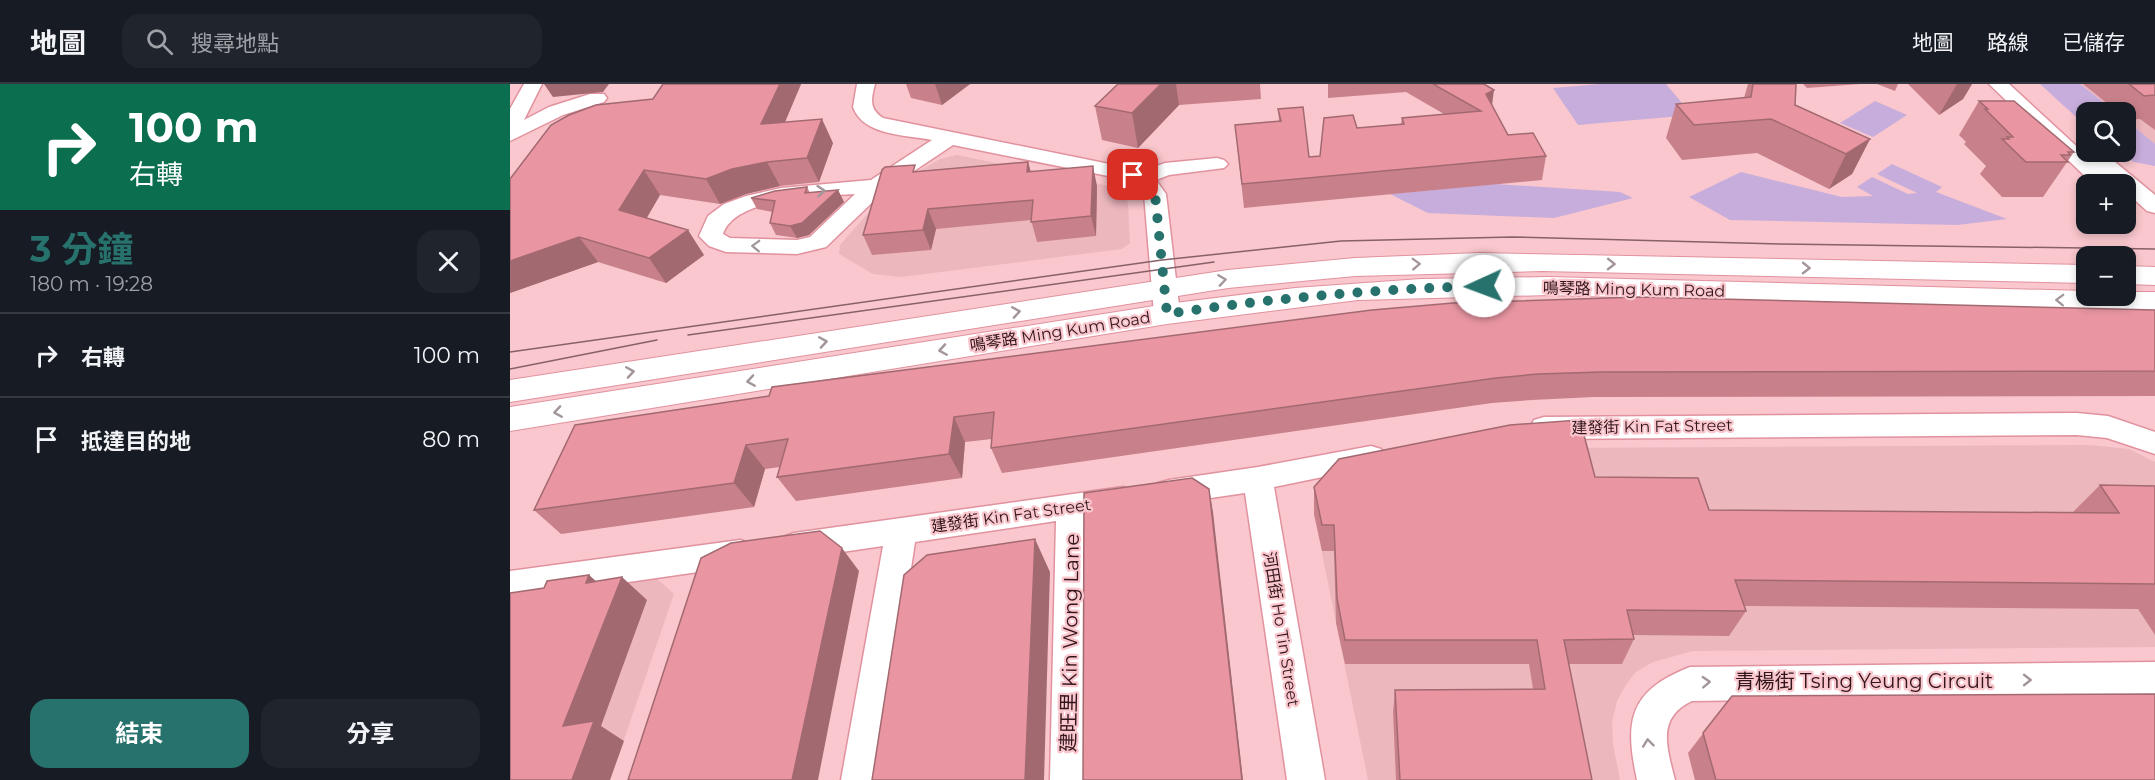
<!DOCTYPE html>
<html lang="zh-TW">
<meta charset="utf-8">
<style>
body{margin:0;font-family:Montserrat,"Noto Sans TC",sans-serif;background:#20242c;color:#f1f3f6;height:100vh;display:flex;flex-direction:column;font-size:22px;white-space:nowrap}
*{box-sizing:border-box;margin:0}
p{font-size:20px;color:#9ea1a6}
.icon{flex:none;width:33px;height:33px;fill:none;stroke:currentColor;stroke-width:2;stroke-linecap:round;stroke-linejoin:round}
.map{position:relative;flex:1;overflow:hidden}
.panel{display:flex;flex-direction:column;background:#171b24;width:510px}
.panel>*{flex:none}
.hud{background:#0b6e4f;color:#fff;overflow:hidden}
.fabs{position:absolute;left:1566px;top:18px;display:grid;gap:12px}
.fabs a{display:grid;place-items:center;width:60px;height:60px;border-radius:12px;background:#171b24;box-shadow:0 3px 9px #0003;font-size:30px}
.pin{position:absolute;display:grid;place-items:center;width:51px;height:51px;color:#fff;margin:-26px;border-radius:12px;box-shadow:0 3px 9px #0006}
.me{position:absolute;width:66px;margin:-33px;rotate:268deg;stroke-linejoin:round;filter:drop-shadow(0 0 4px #0008)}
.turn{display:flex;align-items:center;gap:21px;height:126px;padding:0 30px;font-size:27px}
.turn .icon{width:78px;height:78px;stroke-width:2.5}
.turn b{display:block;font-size:42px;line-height:51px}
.round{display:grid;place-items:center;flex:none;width:63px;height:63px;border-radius:18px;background:#20242c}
.headline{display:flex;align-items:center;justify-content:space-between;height:102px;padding:0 30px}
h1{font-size:36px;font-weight:700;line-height:45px;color:#28726e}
.primary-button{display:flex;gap:12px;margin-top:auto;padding:12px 30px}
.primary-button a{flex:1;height:69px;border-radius:18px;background:#28726e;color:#fff;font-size:24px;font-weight:700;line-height:69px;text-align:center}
.primary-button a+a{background:#20242c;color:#f1f3f6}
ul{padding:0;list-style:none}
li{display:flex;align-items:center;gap:18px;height:84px;padding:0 30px;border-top:2px solid #363941}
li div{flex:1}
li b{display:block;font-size:22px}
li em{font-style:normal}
header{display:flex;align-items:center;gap:36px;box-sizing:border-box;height:84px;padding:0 30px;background:#171b24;border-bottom:2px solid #363941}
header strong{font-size:28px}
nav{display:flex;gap:33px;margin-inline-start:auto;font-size:21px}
.search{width:420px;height:54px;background:#20242c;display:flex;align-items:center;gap:15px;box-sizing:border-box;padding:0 21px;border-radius:18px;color:#9ea1a6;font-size:22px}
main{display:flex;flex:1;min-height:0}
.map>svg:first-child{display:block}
</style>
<header>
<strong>地圖</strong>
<div class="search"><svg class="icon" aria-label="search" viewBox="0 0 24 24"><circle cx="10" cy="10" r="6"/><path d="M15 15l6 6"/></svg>搜尋地點</div>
<nav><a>地圖</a><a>路線</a><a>已儲存</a></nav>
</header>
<main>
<section class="panel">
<div class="hud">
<div class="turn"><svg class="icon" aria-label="right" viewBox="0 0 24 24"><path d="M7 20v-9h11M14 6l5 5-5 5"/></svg><div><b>100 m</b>右轉</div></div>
</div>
<div class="headline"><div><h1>3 分鐘</h1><p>180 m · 19:28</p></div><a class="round"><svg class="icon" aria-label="close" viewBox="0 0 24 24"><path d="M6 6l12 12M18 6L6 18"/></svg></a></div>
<ul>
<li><svg class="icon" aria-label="right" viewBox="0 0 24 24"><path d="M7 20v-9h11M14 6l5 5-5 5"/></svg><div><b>右轉</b></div><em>100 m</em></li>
<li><svg class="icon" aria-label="arrive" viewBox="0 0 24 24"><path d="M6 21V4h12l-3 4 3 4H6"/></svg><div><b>抵達目的地</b></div><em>80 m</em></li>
</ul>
<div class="primary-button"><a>結束</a><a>分享</a></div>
</section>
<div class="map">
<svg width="1645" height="696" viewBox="0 0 1645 696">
<rect width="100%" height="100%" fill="#f9c7cd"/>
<path fill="#edb7be" d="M1570 0H1645V60L1616 36V28H1606Z
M447 71 604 103 616 113 618 120 620 159 612 165 391 193 363 190 329 170 330 161 381 103 430 75Z
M1580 361 1619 365 1645 378V563L1183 567 1143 578 1126 588 1117 599 1107 617 1102 638 1103 661 1110 696H858L804 430 1042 364Z
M145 493 164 510 100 696H0L51 507Z"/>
<path fill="#c7addb" d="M1091 0H1156L1182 31 1068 41 1043 4Z
M1530 0H1570L1606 28H1576V42Z
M1365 17 1397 31 1363 53 1330 39Z
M1616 36 1645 60V82L1624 78 1606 68H1616Z
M1382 80 1432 103 1426 108 1497 135 1447 141 1220 136 1179 113 1231 88 1332 113 1363 112 1347 103 1362 93 1398 110 1407 109 1367 90Z
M985 100 1110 108 1123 114 1044 134 918 129 880 110Z"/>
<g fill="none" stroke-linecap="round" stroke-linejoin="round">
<g stroke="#e1929e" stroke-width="3">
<path id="minor" d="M14 0H32L14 36 39 23 80 10H94L97 14 94 18 53 31 0 57V25Z
M347 0H365C361 15 359 25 373 34L614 83 630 88 655 79 707 74 714 76 718 80 714 84 659 91 646 96 656 110 670 230 666 236 657 238 648 236 644 230 634 110 629 104 608 94 443 61 374 107 316 163 287 170 216 168 199 162 189 152 198 132 214 120 236 112 271 104 361 96 422 56C397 51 353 52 343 23ZM345 110 300 153 287 156 220 154 213 150C225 113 311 112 345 110Z
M1479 0H1499L1575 70 1577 68H1593L1645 111V129L1637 127 1616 108V100H1583Z
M1567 329 1598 332 1645 348V370L1597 354 1567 351 1034 355 1024 352 1020 344 1024 336 1034 333Z
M861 362 871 365 876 373 871 381 764 403 815 696H777L735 409 659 420 648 417 644 408 648 399 659 396 748 383Z
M613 403 624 406 628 415 624 424 577 432 578 696H540L546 437 405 458 369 696H331L373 462 284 475 273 471 268 462 273 453 284 449Z
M230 456 241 460 246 469 241 478 230 482 0 515V487Z
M1645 578V610L1182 617C1146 634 1157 664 1165 696H1127C1114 636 1119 607 1180 583Z"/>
</g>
<g stroke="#e1929e" stroke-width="2">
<path id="major" d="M969 169 1576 181V199L1032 187 845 192 718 204 0 318V296L718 186 845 174Z
M1616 182 1645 183V201L1616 200Z
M1038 193 1576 207V212H1616V208H1645V228L1038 211 848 216 657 240 0 347V323L657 220 785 204 911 195Z"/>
</g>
<use href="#minor" fill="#fff" fill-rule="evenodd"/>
<use href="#major" fill="#fff" fill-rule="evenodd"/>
<path stroke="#876167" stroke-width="1.5" d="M178 251 704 178
M0 268 652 176 831 157 1002 153 1271 160 1645 165
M0 285 147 256"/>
</g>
<path fill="#c8818b" d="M291 0 275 38 323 59 309 98 270 102 236 110 210 120 150 111 136 134 194 171 156 199 88 178 0 209 143 15Z
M396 0H460L432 21 401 14Z
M608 0H750L751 15 669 21 628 64 592 56 585 22Z
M818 0H974L982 22 998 51 1036 72 1032 96 734 124 725 41 769 37 768 25 799 73 810 72 847 44 891 40 892 34 934 30 896 8 818 14Z
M1238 0H1286L1285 21 1360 55 1342 90 1319 105 1247 69 1172 76 1156 54 1166 20 1234 14Z
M1293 0H1350L1297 4Z
M1367 0H1388L1385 7Z
M1398 0H1462L1453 15 1429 31Z
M1573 0H1645V46L1630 35 1617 36 1616 34V28H1608Z
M1469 17 1564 68 1533 113H1492L1470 90 1476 82 1454 60 1456 58 1449 51Z
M518 78 521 88 587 102 586 152 527 158 521 136 426 145 421 166 362 171 353 151 408 87Z
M297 103 300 109 328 106 334 118 299 151 287 154 266 151 260 139 263 128 247 125 241 114Z
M1645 226V312L1084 313 1022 316 982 319 492 389 481 364 482 355 455 358 452 394 286 417 267 393 270 383 255 385 244 423 51 450 24 426 65 341Z
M1085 393 1199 426 1562 429 1590 401 1645 402V551L1628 525 1234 522 1236 527 1219 552 1123 551 1124 555 1112 580H1059L1082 696H886L883 628 885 606 1023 605 1019 580H835L826 539 824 467H812L804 430V403Z
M1222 612 1645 696H1185L1178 669Z"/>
<path fill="#a36971" d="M34 0H99L93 8 43 13Z
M270 0H291L264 64 251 40Z
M425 0H460L432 21Z
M651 0H666L669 21 628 64 622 29Z
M1447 0H1462L1453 15 1429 31Z
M984 6 981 29 976 10Z
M312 35 323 59 309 98 297 74Z
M1360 55 1342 90 1319 105 1336 70Z
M257 78 270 102 236 110 210 120 196 95 222 85Z
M518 78 523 98 517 88Z
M583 82 587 102 586 152 581 132Z
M134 86 150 111 127 151 109 126Z
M328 106 334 118 299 151 287 154 280 142Z
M418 125 426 145 421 166 413 146Z
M178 146 194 171 156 199 139 174Z
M69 153 88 178 0 209V177Z
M444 333 455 358 452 394 439 370Z
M236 361 255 385 244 423 224 399Z
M699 405 703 428 733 696H732Z
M525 455 540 488 534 696H515Z
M332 464 349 487 308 696H282Z
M79 491 104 513 112 493 137 516 91 642 114 657 100 696H62L53 642 76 499Z"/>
<path fill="#e996a2" stroke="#a36971" stroke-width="1.5" d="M153 0H270L251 40 312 35 297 74 257 78 222 85 196 95 134 86 109 126 178 146 139 174 69 153 0 177V95L41 41 59 31 86 21 143 15Z
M608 0H651L622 29 585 22Z
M923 0H974L984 6 976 10 998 51 1023 49 1036 72 732 100 725 41 771 37 768 25 793 23 799 73 810 72 814 34 843 31 847 44 894 40 892 34 971 27Z
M1243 0H1286L1285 21 1360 55 1336 70 1261 35 1184 41 1166 20 1241 13Z
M1619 0H1645V11L1634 12Z
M1469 17H1504L1564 68H1558L1560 71H1551L1558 78H1516L1492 55H1499L1497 53H1503L1475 25H1478Z
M518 78 517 88 583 82 581 132 521 138 523 116 418 125 413 146 353 151 372 86 375 83 405 81 403 88Z
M297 103 295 109 328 106 292 139 280 142 260 139 265 117 241 114 265 107Z
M1129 213 1645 226V287L1092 288 1028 290 986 294 481 364 484 328 444 333 439 370 267 393 278 355 236 361 224 399 24 426 65 341 259 312 262 303 862 226 943 219Z
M1070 336 1085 393 1188 394 1199 426 1609 429 1590 401 1645 402V500L1225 496 1236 527 1117 526 1124 555 1054 556 1082 696H890L885 606 1035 605 1027 556H835L827 514 824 441H812L804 403 829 375 1000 341Z
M682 394 699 405 732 696H573L574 409Z
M310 447 332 464 282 696H118L191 474 221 459Z
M525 455 515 696H362L394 491 417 471Z
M79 491 76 499 112 493 53 642 84 637 62 696H0V509L34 504 37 497Z
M1645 610V696H1206L1193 649 1222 612Z"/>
<defs><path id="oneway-chevron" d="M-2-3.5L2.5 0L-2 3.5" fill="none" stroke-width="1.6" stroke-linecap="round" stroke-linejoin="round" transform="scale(1.5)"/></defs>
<g stroke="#a39698">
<use href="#oneway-chevron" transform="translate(311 107) rotate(-5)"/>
<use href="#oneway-chevron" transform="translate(246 162) rotate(-178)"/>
<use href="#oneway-chevron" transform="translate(906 180) rotate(-2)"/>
<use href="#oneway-chevron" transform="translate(1101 180) rotate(1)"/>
<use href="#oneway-chevron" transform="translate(1296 184) rotate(1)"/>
<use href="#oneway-chevron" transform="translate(712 196) rotate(-8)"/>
<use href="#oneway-chevron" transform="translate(1550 216) rotate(-178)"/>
<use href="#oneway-chevron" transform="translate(506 228) rotate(-9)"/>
<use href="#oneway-chevron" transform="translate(313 258) rotate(-9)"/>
<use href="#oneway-chevron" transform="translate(433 266) rotate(171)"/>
<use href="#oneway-chevron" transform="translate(120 288) rotate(-9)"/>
<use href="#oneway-chevron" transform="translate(241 297) rotate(171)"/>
<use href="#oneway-chevron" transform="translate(48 328) rotate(171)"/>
<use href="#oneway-chevron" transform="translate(1517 596)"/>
<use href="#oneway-chevron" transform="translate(1196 598) rotate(-3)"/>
<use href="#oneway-chevron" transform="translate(1138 659) rotate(-96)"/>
</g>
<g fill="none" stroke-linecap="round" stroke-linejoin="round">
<path stroke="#28726e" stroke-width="10" stroke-dasharray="0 18" d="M623 91 637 99 645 110 657 230C763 214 868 205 974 202"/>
</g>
<g text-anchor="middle" stroke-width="4.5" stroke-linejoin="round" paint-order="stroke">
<g font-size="16" fill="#32151a" stroke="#f9c7cd">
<text transform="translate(1124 205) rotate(1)" y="6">鳴琴路 Ming Kum Road</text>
<text transform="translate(550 247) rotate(-9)" y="6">鳴琴路 Ming Kum Road</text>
<text transform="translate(1142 342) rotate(-1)" y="6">建發街 Kin Fat Street</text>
<text transform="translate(501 431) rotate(-8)" y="6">建發街 Kin Fat Street</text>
<text transform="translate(772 545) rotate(81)" y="6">河田街 Ho Tin Street</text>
</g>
<g font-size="20" fill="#32151a" stroke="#f9c7cd">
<text transform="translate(560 559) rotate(-89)" y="7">建旺里 Kin Wong Lane</text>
<text x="1354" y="604">青楊街 Tsing Yeung Circuit</text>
</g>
</g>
</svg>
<div class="fabs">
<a><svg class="icon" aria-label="search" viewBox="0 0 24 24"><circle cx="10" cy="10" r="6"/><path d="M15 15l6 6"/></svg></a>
<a>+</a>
<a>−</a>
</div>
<div class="pin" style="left:623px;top:91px;background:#d93025"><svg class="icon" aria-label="arrive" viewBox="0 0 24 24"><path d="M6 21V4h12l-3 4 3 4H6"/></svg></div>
<svg class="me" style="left:974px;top:202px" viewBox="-20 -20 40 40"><circle r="19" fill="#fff"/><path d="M0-13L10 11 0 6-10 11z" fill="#28726e"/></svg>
</div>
</main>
